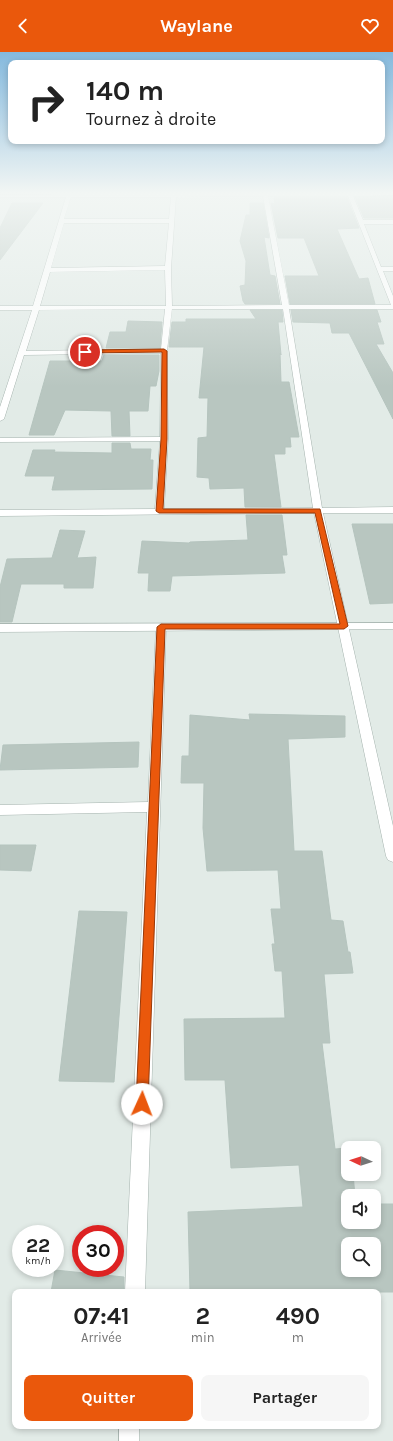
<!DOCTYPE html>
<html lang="fr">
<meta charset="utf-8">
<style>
body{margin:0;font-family:Karla,sans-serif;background:#f6f6f6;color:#222;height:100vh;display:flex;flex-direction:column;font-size:15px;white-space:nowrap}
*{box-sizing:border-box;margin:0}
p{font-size:13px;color:#767676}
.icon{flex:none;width:22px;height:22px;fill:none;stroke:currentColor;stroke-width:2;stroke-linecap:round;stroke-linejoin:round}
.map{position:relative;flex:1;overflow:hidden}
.drawer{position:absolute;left:12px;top:1237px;width:369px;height:140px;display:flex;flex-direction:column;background:#fff;border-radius:8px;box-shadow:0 2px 6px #0003}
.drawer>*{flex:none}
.guide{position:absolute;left:8px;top:8px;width:377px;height:84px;border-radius:8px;box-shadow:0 2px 6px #0003;background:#fff;color:#222;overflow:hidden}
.needle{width:26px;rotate:274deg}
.fabs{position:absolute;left:341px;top:1089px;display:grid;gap:8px}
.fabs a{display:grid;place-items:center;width:40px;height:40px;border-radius:8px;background:#fff;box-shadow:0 2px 6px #0003;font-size:20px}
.speed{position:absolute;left:12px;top:1173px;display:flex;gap:8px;font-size:20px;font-weight:700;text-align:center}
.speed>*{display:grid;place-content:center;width:52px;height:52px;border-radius:50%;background:#fff;box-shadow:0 2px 6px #0003;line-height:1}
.speed small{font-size:10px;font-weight:400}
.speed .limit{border:6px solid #d22;background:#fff;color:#111}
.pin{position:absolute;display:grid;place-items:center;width:34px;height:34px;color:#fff;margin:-17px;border:2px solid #fff;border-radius:50%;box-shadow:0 1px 4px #0007}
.me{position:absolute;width:44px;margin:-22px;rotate:2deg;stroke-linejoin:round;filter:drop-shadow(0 0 3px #0008)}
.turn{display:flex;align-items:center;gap:14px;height:84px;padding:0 12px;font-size:18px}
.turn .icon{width:52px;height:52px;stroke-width:2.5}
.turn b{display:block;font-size:28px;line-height:34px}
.eta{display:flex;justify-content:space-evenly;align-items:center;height:68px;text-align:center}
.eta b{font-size:24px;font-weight:700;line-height:28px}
.button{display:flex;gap:8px;margin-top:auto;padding:8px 12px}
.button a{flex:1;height:46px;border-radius:8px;background:#ea580c;color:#fff;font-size:16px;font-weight:700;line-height:46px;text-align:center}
.button a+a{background:#f6f6f6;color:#222}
header{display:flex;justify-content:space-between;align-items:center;height:52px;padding:0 12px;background:#ea580c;color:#fff;font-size:18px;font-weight:700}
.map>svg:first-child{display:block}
</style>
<header><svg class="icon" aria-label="back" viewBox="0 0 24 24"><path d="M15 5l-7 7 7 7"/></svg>Waylane<svg class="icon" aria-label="heart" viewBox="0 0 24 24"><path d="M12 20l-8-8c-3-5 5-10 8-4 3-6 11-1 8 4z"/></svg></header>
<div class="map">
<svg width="393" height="1389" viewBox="0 0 393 1389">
<rect width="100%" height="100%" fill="#e2ebe7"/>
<path fill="#b8c6c0" stroke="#b5c4be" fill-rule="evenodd" d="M393 144V166H364L355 145Z
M274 146H347L359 176 337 177 359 227 368 226 375 252H290L285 224H319L304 186H278L271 151 275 152Z
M12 151H43L0 208V176Z
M250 151H263L269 186 264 185 270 223 275 224 280 252H245L243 249 240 234 245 233 246 209 240 189 246 163H250Z
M250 258H282L283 270H278L281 303 280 301 281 330H289L299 385H290L291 395H285V402H274L281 455H245L244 436 210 437 209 426 197 425 198 386 207 385 208 346H199L204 295H169L172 270H186V267H256Z
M291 258H377L381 270H377L384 292H376L393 321V367L349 281H332L330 271 293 270Z
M128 269 162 270 160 296H106L110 280H126Z
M104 303H159V319L156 334H150L148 359H129L130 384H112L111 359 65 358 54 383H29L50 309H102Z
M112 391H130L131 397H151L150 408H153L152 437 52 438 55 424H25L33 398H55L54 400 112 401Z
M246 463H282L287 503H282L285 521 172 524 170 539H148L149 521H138L142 489 189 491 190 490 248 488Z
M352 472H393V551L370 552Z
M60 478 85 479 77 506 96 505 93 536H64V532H21L12 570H0V535L7 507 52 506Z
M249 662 345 664V685L288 687 294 799H322L331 868 343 869 348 900H350L353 921 324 922 330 991H322L335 1097 348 1096V1122H353L355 1144H348V1170H374V1152H393V1240H190L188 1160 303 1155 299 1113 231 1116 225 1028H185L184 967 285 966 282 919H275L272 892H275L271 857H281L278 818 207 819 203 776 204 731H181L182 704H189L190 663 250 668ZM348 1192H374V1218H348Z
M139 690 138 715 0 718 3 693Z
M0 793H36L31 819 0 818Z
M79 859 127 860 114 1030 59 1029Z
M55 1218 124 1225V1240H51Z"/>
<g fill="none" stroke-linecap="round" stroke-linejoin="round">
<g stroke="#a5b3ae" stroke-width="1">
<path id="minor" d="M263 140 393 141V143L353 144 363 168H393V172H364L381 215H393V219H383L393 244V257H289L322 456 393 455V461H323L393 774V810L388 808 386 804 314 461 0 464V458L155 457 160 389 0 390V386L160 385 161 301 24 303 4 367 0 369V355L32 258H0V254H33L66 145H0V143ZM263 144 282 253 172 254 171 216 176 145ZM268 144H348L391 253H289ZM71 145H171L169 167H64ZM64 171H169L165 214 51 216ZM165 218 166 254H40L50 220ZM165 257 161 297 26 299 39 258ZM172 257H283L313 456 164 457 168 387 167 299Z
M161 572 165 573 166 575 145 1240H125L147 760 0 763V753L148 750 156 575 157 573Z
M119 1374H139V1389H119Z"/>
</g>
<g stroke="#a5b3ae" stroke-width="1">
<path id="tertiary" d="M393 571V577L0 580V572Z"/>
</g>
<use href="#minor" fill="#fff" fill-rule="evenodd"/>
<use href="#tertiary" fill="#fff" fill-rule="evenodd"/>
</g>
<linearGradient id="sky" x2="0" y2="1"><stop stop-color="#84b9dd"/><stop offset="0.42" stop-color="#f2f6f4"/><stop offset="1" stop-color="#f2f6f4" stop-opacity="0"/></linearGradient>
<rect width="393" height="335" fill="url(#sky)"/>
<path fill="#ea580c" stroke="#983908" d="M164 297 167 299V387L163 457H320L348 574 344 577H165L148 1052 147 1057 142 1059 138 1057 136 1052 157 575 161 572H340L315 461H159L156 459 161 387 162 300 85 301 82 300 85 298Z"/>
</svg>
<div class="fabs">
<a><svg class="needle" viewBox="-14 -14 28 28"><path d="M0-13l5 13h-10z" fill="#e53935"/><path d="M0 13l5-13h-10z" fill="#767676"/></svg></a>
<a><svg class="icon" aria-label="sound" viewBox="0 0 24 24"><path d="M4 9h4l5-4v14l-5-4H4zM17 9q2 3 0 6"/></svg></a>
<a><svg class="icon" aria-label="search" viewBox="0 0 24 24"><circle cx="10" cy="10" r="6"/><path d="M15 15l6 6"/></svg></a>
</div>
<div class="speed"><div>22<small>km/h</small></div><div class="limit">30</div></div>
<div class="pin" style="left:85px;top:300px;background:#d93025"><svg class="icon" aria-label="arrive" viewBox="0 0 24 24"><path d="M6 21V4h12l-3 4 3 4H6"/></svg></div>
<svg class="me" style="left:142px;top:1052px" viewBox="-20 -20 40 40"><circle r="19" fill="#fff"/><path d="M0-13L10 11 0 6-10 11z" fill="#ea580c"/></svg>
<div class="guide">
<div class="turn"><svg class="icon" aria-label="right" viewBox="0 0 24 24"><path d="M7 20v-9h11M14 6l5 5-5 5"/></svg><div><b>140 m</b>Tournez à droite</div></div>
</div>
<section class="drawer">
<div class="eta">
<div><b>07:41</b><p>Arrivée</p></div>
<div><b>2</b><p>min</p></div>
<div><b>490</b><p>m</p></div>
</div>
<div class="button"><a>Quitter</a><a>Partager</a></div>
</section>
</div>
